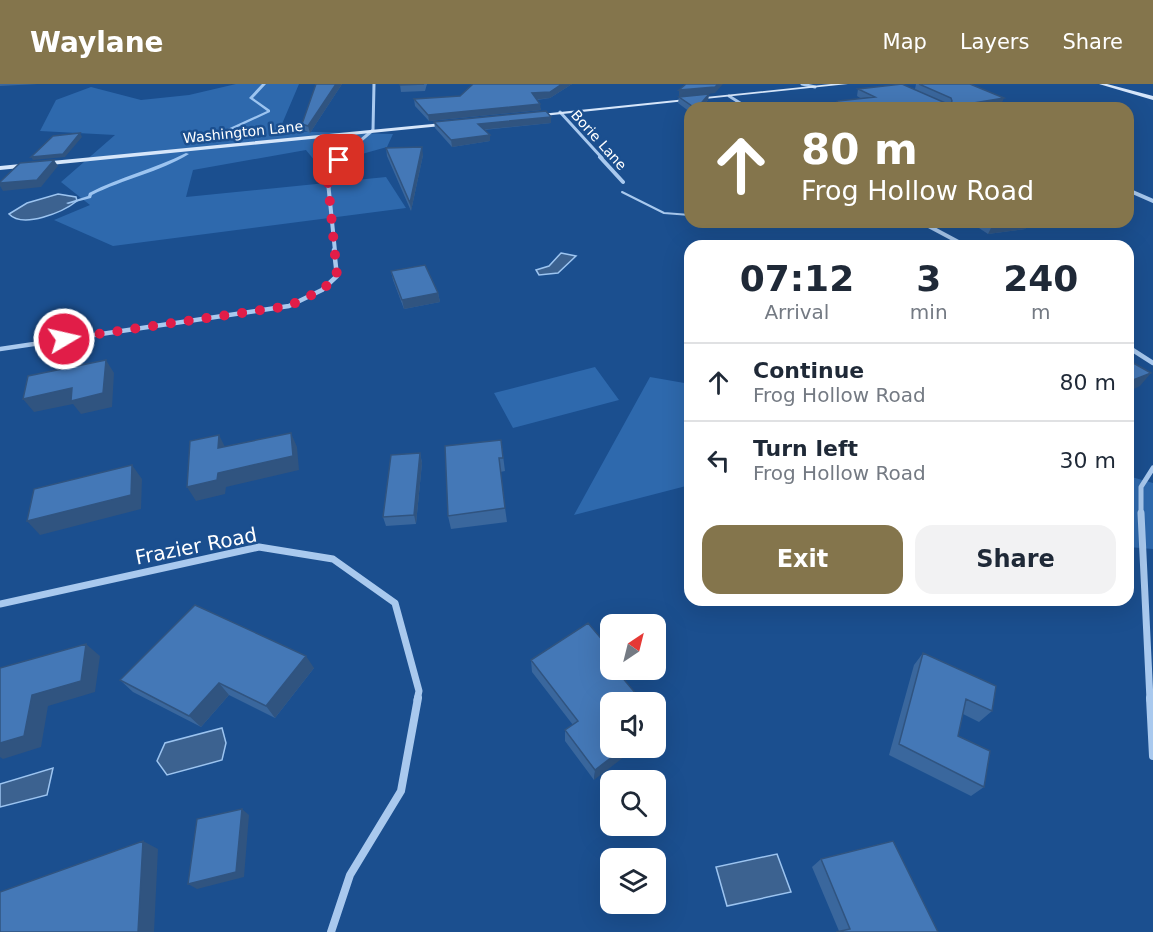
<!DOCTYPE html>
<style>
body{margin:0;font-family:"DejaVu Sans",sans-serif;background:#f2f2f3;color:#1f2937;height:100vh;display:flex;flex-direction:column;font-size:22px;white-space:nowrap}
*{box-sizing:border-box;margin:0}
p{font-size:20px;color:#747a83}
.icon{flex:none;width:33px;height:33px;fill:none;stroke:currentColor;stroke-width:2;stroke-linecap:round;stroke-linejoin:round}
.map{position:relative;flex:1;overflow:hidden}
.sheet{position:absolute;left:684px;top:156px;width:450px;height:366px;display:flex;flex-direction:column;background:#fff;border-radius:18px;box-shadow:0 6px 24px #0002}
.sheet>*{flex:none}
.banner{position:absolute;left:684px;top:18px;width:450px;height:126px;border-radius:18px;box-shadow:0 6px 24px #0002;background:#84754c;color:#fff;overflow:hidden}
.needle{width:39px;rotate:35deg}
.tools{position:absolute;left:600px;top:530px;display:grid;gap:12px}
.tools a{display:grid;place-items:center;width:66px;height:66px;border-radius:12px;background:#fff;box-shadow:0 6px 24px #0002;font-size:30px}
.pin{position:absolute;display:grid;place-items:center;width:51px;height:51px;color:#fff;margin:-26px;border-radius:12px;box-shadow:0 3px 9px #0006}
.me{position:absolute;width:66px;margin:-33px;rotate:81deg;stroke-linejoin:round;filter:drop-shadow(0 0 4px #0008)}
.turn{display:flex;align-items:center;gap:21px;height:126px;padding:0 18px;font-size:27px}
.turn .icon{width:78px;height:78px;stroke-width:2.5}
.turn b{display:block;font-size:42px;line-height:51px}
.eta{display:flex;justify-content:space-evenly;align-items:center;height:102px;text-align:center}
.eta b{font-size:36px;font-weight:600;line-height:42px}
.action{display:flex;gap:12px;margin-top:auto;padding:12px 18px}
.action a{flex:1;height:69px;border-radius:18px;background:#84754c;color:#fff;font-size:24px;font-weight:600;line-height:69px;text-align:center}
.action a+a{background:#f2f2f3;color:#1f2937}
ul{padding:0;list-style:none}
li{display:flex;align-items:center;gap:18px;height:78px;padding:0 18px;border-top:2px solid #e0e1e3}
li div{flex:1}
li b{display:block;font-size:22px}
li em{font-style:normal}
header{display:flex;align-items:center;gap:36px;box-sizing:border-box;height:84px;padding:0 30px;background:#84754c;color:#fff}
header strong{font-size:28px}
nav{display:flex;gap:33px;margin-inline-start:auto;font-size:21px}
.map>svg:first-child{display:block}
</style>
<header>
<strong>Waylane</strong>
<nav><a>Map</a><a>Layers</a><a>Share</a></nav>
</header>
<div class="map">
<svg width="1153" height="848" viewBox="0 0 1153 848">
<rect width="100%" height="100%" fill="#1b4f8f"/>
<path fill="#2e69ad" d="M236 0H299L279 47 393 50 387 63 319 82 306 66 193 86 186 113 386 93 406 124 113 162 54 136 90 121 61 98 115 51 40 47 56 16 91 3 141 16 189 11Z
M595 283 619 316 513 344 494 309Z
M650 293 690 300V401L574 431Z
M1128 392 1153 399V465L1128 463Z"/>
<path fill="#3c6290" stroke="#9cc4f0" stroke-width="1.5" d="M58 110 76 113 77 117C63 128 23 145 9 130L27 119Z
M561 169 576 172 558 189 539 191 536 186 549 182Z
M222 644 226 659 222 676 167 691 157 677 165 659Z
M53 684 47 711 0 723V700Z
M777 770 791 808 727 822 716 783Z"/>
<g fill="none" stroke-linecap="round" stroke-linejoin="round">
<path fill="#9cc4f0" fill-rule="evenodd" d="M262 0H266L253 14 270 26V28L201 60H199V58L267 27 249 14Z
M186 69 189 70C160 88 123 95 92 111L91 114 68 120 66 119 88 112 89 109C120 93 154 85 186 69Z"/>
<path stroke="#a9c9ee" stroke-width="2" d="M622 108 664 129 690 131"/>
<path stroke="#a9c9ee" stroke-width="3" d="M802 0 815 3
M729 12 748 24
M560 28 602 74
M340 74 373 46 374 0"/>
<path stroke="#a9c9ee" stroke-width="4" d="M600 73 623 98
M1128 106 1153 117
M921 138 966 162
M335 167 327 88 341 73"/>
<path stroke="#a9c9ee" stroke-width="4.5" d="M1128 263 1153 279
M0 265 289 222 322 206 337 192 334 166"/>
<path stroke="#a9c9ee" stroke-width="5" d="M1141 431V403L1153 384"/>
<path stroke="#a9c9ee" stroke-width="7" d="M1141 429 1150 616
M0 520 259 463 333 475 395 519 419 607 417 616"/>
<path stroke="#a9c9ee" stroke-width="8" d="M1150 614 1153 672
M331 848 350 791 401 707 418 614"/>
<path fill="#d6e6fa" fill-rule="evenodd" d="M831 0H848L534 33 531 31Z
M1099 0H1107L1153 12V16Z
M453 38 451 41 0 86V82Z"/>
</g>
<path fill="#3a679d" d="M0 0H38L0 2Z
M316 0H342L310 49 304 46 302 40Z
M427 0 425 7 401 8 400 1Z
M473 0H572L550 14 537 16 541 26 429 37 415 22 414 15 460 12Z
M916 0H970L1001 21 982 24H829L862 15 857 12 858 5H915Z
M709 10 708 16 702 24H690V28L678 19 679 13Z
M551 33V39L484 46 490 57 452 63 435 44 434 38Z
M386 64 423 71 411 127 387 72Z
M970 138H1029L1025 145 988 150Z
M391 187 438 209 440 218 404 225 393 196Z
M501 356 505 387 500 388 507 438 451 445 448 432Z
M420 369 422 379 416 440 386 442 383 433Z
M610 565 594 696 565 657V646L573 641 532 588 531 576Z
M923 569 992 627 979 638 963 630 958 652 984 703 971 712 889 671 914 581Z
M314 584 275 634 229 611 201 643 133 608 120 596Z
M821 775 938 848 839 847 812 783Z"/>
<path fill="#305480" d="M336 0H342L310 49 308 42Z
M562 0H572L550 14 532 16V9Z
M718 0H723L715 9 679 13V6Z
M709 10 708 16 702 24H697Z
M1004 14 1001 21 982 24H943Z
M540 20 541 26 429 37 428 31Z
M551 33V39L479 46 478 40Z
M80 49 82 53 65 73 33 76 31 73Z
M490 51V57L452 63 451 56Z
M422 63 423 71 411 127 410 119Z
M54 76 58 82 41 103 3 107 0 102V99Z
M1018 138H1029L1025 145 988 150 992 142Z
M438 209 440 218 404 225 402 216Z
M106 276 114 289 112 323 81 330 73 320 34 328 23 315Z
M1151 289 1140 302 1128 308V298Z
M291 349 297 363 299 386 226 403 225 410 196 417 187 403 218 389Z
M219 351 226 365 218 364Z
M420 369 422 379 416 440 414 431Z
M132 381 142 395 141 425 40 451 27 437Z
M86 560 100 572 95 608 48 622 41 663 3 675 0 673V659L32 611Z
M610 570V581L605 573Z
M306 572 314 584 275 634 266 622Z
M219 599 229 611 201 643 189 632Z
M659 637 657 648 656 649V640Z
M625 663H637L594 696 595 686Z
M242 725 249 731 244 793 197 805 188 800Z
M143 757 158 765 154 848H138Z"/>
<path fill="#4478b7" stroke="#305480" stroke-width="1.5" d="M316 0H336L308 42 302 40Z
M400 0H424L400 1Z
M473 0H562L550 8 532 9 540 20 428 31 414 15 460 12Z
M686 0H718L715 3 679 6Z
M902 0 950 21 952 17 951 14 919 0H970L1004 14 943 24H829L838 17 875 13 858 5Z
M709 10 697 24H695L679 13Z
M546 27 551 33 478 40 490 51 451 56 434 38Z
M80 49 63 70 31 73 53 52Z
M422 63 410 119 386 64Z
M54 76 37 96 0 99V98L20 79Z
M987 138H1018L992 142Z
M425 181 438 209 402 216 391 187Z
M106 276 103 309 71 317 72 304 23 315 28 292Z
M1128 276 1151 289 1128 298Z
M291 349 293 372 218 389 217 396 187 403 190 357 219 351 218 364Z
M501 356 503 374H499L505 424 448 432 445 362Z
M420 369 414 431 383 433 391 371Z
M132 381 131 411 27 437 34 405Z
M195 521 306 572 266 622 219 599 189 632 120 596Z
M588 539 610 565V570L605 573 610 580V585H615L643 618H610V663H625L595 686 565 646 578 637 531 576Z
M86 560 81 597 32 611 24 652 0 659V584Z
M923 569 996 602 992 627 966 615 958 652 990 667 984 703 899 660Z
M656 632 659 637 656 640Z
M242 725 236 788 188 800 197 735Z
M143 757 138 848H0V808Z
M893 757 938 848H836L850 845 821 775Z"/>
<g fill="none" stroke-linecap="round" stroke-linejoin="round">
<path stroke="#e11d48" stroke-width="10" stroke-dasharray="0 18" d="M64 255 289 222 322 206 337 192 327 88 339 76"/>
</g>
<g text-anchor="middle" stroke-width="5" stroke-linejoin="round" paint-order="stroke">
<g font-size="14" fill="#fff" stroke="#1b4f8f">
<text transform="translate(243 48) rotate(-6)" y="5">Washington Lane</text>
<text transform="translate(599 56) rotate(48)" y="5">Borie Lane</text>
</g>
<g font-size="20" fill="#fff" stroke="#1b4f8f">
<text transform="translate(196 462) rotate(-11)" y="7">Frazier Road</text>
</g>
</g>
</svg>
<div class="tools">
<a><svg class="needle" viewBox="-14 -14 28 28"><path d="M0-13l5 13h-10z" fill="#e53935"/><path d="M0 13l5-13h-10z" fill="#747a83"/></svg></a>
<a><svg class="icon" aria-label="sound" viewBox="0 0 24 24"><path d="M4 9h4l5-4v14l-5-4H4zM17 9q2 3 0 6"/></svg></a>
<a><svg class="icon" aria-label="search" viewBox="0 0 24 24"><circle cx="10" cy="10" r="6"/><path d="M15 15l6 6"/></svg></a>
<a><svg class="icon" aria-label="layers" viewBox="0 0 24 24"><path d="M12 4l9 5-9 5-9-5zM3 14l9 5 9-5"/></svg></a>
</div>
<div class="pin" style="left:339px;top:76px;background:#d93025"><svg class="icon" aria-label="arrive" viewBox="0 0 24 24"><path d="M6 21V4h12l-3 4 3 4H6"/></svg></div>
<svg class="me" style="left:64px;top:255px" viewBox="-20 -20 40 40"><circle r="17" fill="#e11d48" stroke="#fff" stroke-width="3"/><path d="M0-11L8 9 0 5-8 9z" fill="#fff"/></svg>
<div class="banner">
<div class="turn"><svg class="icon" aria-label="ahead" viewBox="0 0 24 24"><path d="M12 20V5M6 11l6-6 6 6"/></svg><div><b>80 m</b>Frog Hollow Road</div></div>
</div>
<section class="sheet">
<div class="eta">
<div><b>07:12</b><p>Arrival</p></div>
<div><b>3</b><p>min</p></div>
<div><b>240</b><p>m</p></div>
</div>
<ul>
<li><svg class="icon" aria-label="ahead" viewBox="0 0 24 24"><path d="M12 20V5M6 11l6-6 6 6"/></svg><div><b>Continue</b><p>Frog Hollow Road</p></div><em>80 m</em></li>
<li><svg class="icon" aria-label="left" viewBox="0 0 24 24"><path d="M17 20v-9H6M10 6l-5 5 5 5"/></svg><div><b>Turn left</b><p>Frog Hollow Road</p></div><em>30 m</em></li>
</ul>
<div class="action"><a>Exit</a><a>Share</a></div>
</section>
</div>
